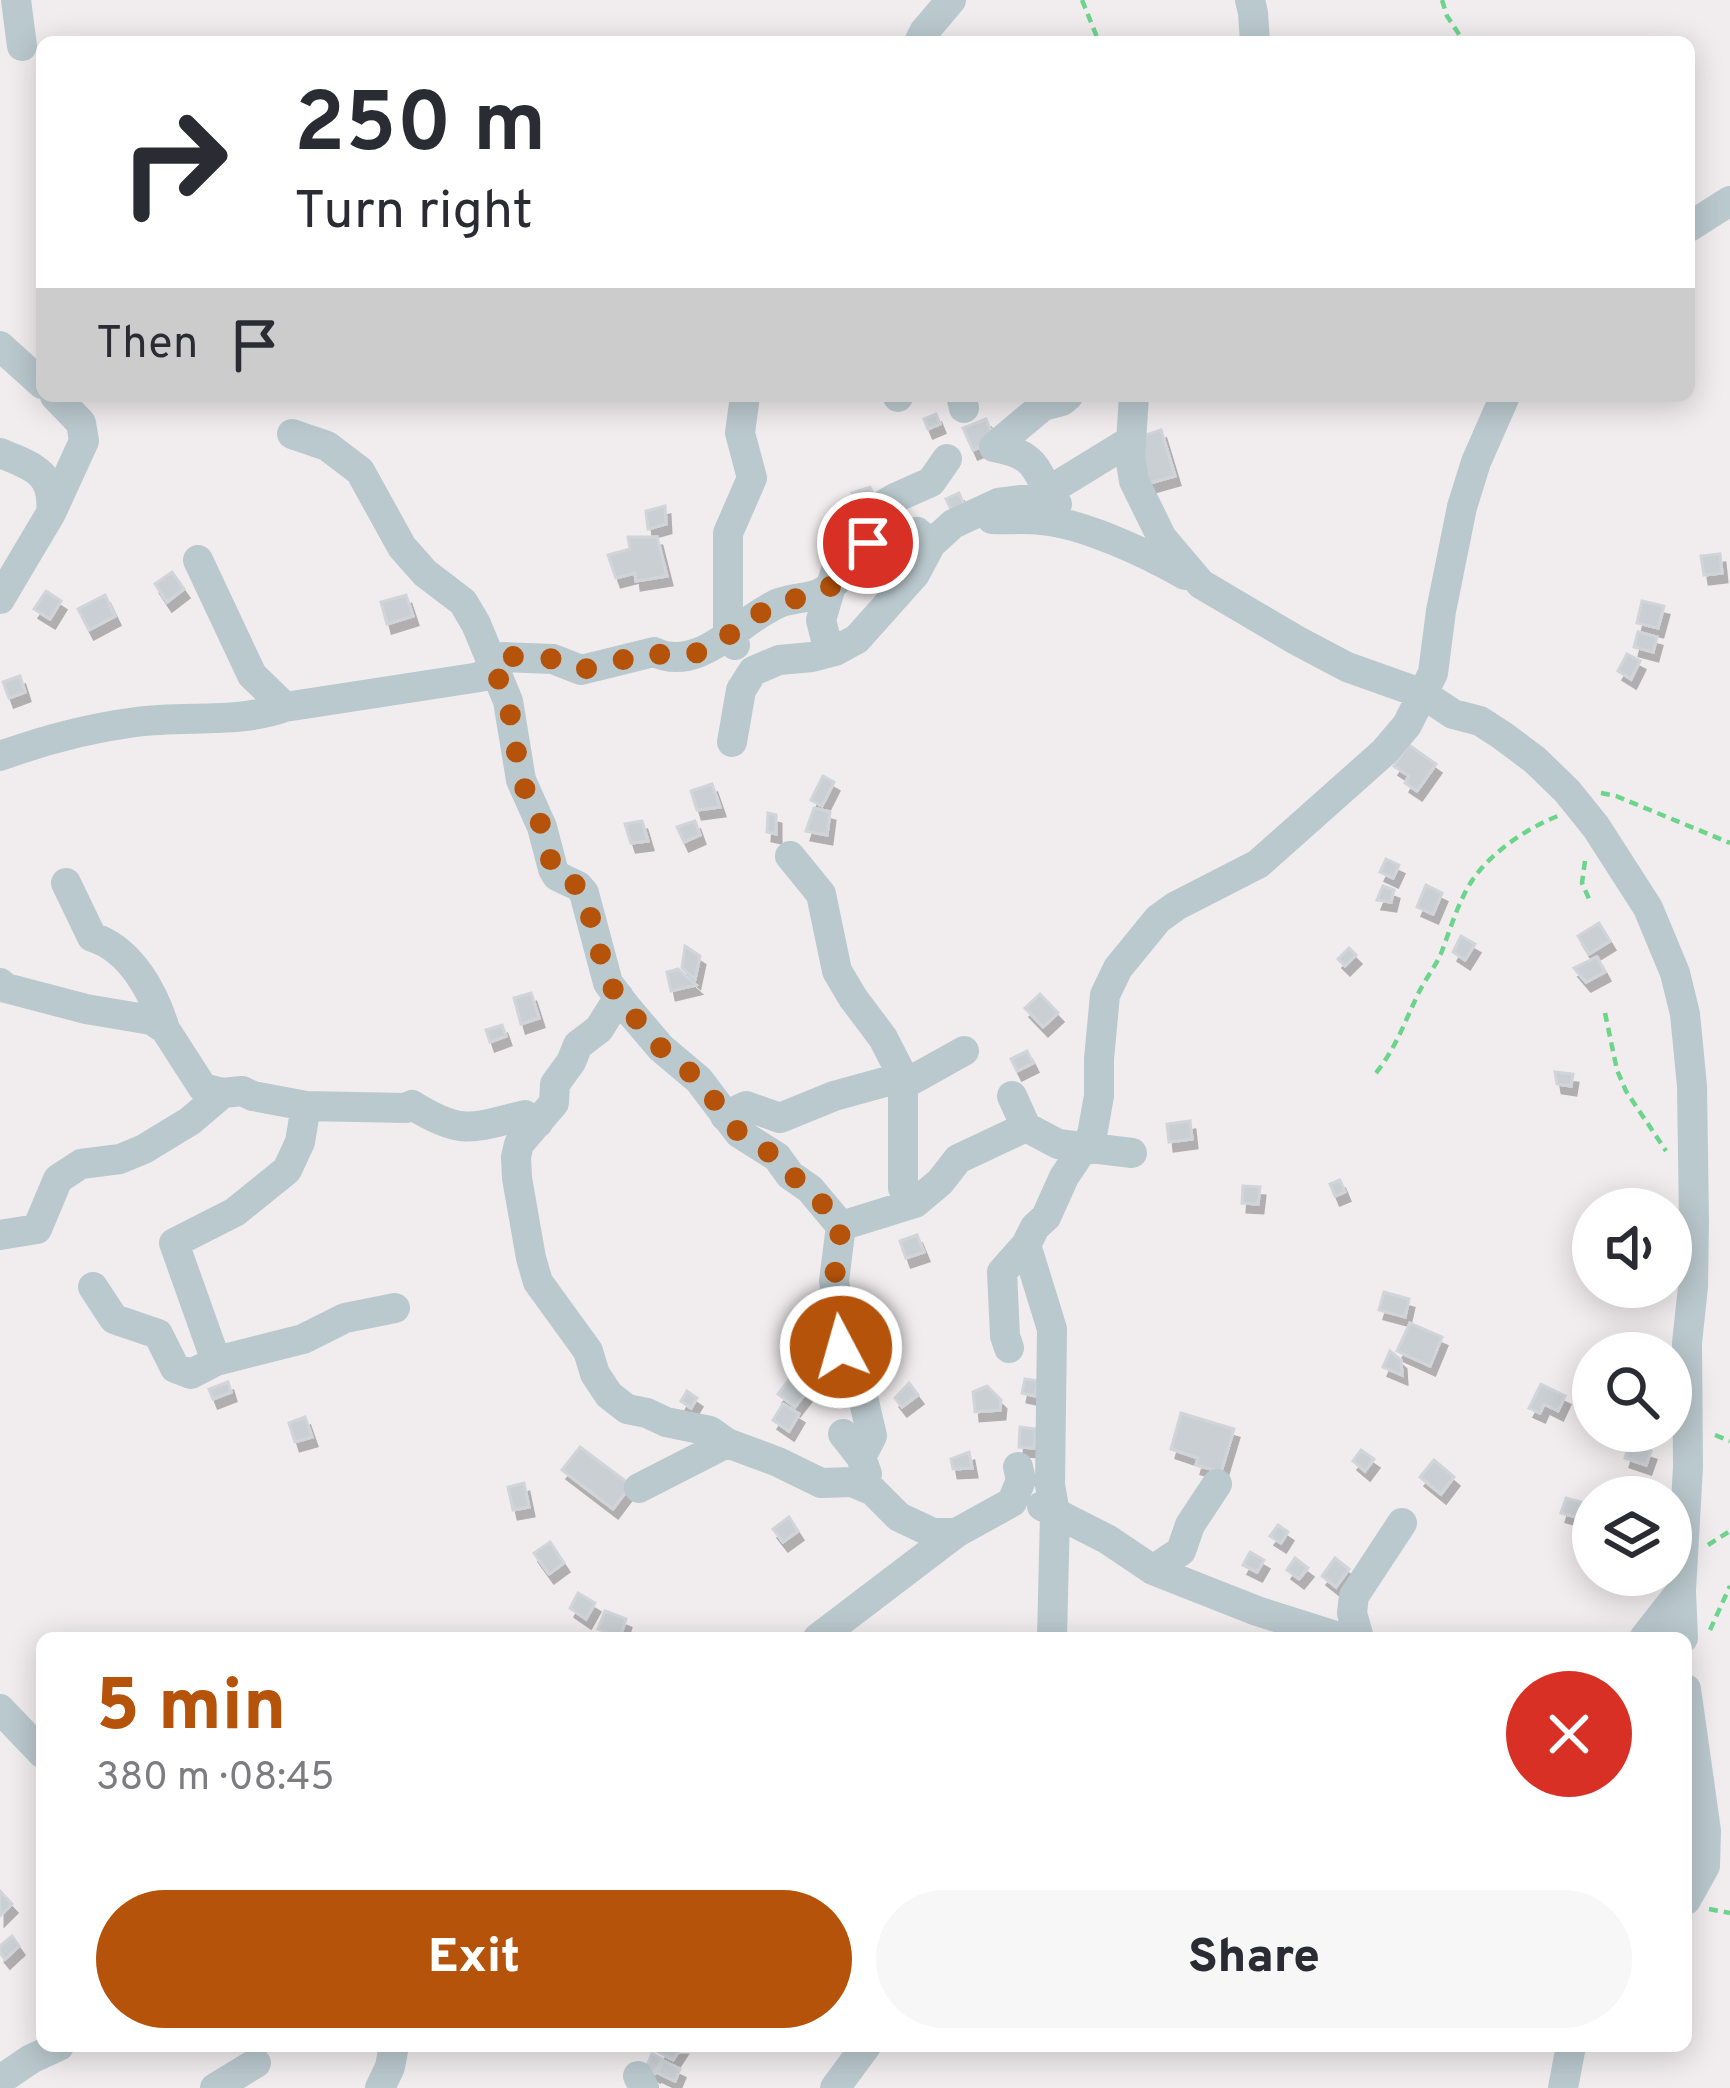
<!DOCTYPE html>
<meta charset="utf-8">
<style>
body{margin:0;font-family:Overpass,sans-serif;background:#f7f7f7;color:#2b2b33;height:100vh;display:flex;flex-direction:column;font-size:45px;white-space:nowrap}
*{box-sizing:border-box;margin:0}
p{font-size:39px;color:#7c7c81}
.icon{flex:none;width:66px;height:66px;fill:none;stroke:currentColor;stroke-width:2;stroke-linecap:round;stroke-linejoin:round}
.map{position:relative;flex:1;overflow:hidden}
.side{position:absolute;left:36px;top:1632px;width:1656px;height:420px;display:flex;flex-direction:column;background:#fff;border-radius:18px;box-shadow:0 6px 30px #0003}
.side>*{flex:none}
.top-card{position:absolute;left:36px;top:36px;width:1659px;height:366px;border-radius:18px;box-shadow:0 6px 30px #0003;background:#fff;color:#2b2b33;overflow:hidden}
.controls{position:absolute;left:1572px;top:1188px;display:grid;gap:24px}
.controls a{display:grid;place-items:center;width:120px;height:120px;border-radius:50%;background:#fff;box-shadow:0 6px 30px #0003;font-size:60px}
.pin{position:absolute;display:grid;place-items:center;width:102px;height:102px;color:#fff;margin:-51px;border:6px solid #fff;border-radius:50%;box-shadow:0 3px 12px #0007}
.me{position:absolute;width:132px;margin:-66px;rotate:354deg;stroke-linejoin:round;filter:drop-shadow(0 0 9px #0008)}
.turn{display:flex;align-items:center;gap:42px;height:252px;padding:0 60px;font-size:54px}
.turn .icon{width:156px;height:156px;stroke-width:2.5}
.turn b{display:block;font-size:84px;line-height:102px}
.then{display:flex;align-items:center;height:114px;padding:0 60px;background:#0003;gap:24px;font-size:45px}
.round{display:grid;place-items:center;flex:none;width:126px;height:126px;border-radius:63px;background:#f7f7f7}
.summary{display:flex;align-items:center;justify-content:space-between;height:204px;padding:0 60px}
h1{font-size:72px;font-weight:800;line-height:90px;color:#b45309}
.button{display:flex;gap:24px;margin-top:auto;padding:24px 60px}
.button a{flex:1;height:138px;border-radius:72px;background:#b45309;color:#fff;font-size:48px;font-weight:800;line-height:138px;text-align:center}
.button a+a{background:#f7f7f7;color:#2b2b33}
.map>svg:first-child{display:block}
</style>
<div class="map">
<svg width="1730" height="2088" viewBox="0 0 1730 2088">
<defs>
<filter id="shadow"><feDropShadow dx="5" dy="9" stdDeviation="0" flood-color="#0004"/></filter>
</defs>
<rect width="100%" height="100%" fill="#f1edee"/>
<path fill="#c9cfd3" stroke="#d1d5da" stroke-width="3" filter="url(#shadow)" d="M936 414 940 424 928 429 924 419Z
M986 419 995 441 973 450 963 428Z
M1161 430 1175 476 1147 484 1134 439Z
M870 487 877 503 859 509 852 493Z
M959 493 964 505 951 509 946 499Z
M665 506 666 524 648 529 646 511Z
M628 537H657L667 576 636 581 635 573 616 578 608 555 630 549Z
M1720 554 1722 573 1704 575 1701 556Z
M172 572 184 589 167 602 155 584Z
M46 591 61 601 50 619 34 609Z
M105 595 115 616 89 630 78 609Z
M406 595 413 616 387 624 381 602Z
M1642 601 1664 606 1658 628 1637 623Z
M1638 632 1657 637 1653 652 1634 647Z
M1627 654 1640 661 1631 679 1618 671Z
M20 676 25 692 9 698 3 682Z
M1409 745 1436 764 1417 791 1405 783 1409 776 1394 766Z
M823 776 834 782 822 806 811 800Z
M712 784 720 807 697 810 691 791Z
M814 808 830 812 827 835 806 831Z
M768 813 776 815V834L767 832Z
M642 821 648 841 631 843 625 824Z
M695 821 700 835 684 842 677 827Z
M1386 859 1399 865 1393 878 1380 872Z
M1426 885 1442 893 1433 914 1417 907Z
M1383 886 1394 890 1391 902 1377 900Z
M1599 923 1610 941 1589 954 1578 936Z
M1461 936 1475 944 1465 960 1453 952Z
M685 946 700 956 695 979 682 968Z
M1349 948 1356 955 1345 966 1338 959Z
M1597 957 1605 972 1586 982 1574 968Z
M678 969 696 985 671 991 667 972Z
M531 993 539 1018 521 1024 514 998Z
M1040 994 1058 1013 1043 1027 1025 1008Z
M502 1025 506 1036 490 1042 486 1030Z
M1027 1051 1033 1063 1017 1071 1011 1059Z
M1555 1072 1573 1074 1571 1086 1557 1084Z
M1190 1121 1192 1139 1169 1142 1167 1124Z
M1340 1180 1345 1192 1335 1196 1330 1184Z
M1243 1186 1260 1187 1258 1204 1242 1203Z
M917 1235 924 1252 906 1258 900 1241Z
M1384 1292 1409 1299 1405 1317 1379 1310Z
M1410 1323 1442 1337 1430 1366 1397 1351Z
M809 1349 818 1357 809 1368 800 1360Z
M1390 1351 1401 1360 1402 1375 1383 1367Z
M792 1376 809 1389 795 1407 778 1394Z
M1025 1379 1038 1381 1035 1396 1022 1393Z
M228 1382 231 1392 213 1399 209 1389Z
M909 1383 918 1395 902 1407 895 1398Z
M1541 1384 1565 1396 1558 1411 1544 1404 1540 1413 1529 1408Z
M987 1386 1001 1400 1000 1410 975 1412 973 1392Z
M687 1391 697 1398 691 1408 681 1401Z
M783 1404 799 1414 789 1431 773 1420Z
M1181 1413 1234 1429 1221 1472 1196 1465 1198 1458 1171 1449Z
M305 1417 312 1437 295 1442 289 1423Z
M1020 1427 1036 1429 1034 1448 1019 1447Z
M1629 1444 1651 1451 1646 1465 1625 1458Z
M580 1447 631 1485 613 1509 562 1470Z
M1361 1450 1374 1459 1365 1471 1353 1461Z
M969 1452 972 1468 953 1469 951 1459Z
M1434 1460 1454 1477 1441 1494 1420 1477Z
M524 1483 529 1507 513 1510 508 1487Z
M1566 1498 1581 1502 1576 1517 1561 1513Z
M789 1517 798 1531 783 1542 773 1529Z
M1278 1525 1288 1532 1281 1543 1270 1536Z
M550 1542 564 1563 549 1574 534 1553Z
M1250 1552 1264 1560 1257 1572 1243 1565Z
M1295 1558 1308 1568 1299 1579 1287 1570Z
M1335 1558 1349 1569 1336 1587 1322 1576Z
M578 1593 595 1603 586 1619 570 1608Z
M605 1611 626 1619 620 1637 598 1629Z
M0 1891 12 1904 0 1916Z
M12 1936 19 1946 5 1959 0 1953V1946Z
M663 2046H682L673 2060 659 2052Z
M652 2054 662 2059 655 2073 646 2067Z
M664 2061 680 2069 675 2081 658 2073Z"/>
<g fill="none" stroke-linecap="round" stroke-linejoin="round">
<path stroke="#6dd48c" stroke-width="4.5" stroke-dasharray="9 6" stroke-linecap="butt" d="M1082 0 1099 42
M1442 0 1447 16 1464 42
M1601 793 1616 796 1730 843
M1585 861 1582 883 1590 901
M1605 1013 1617 1070 1626 1091 1666 1151
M1376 1073C1396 1048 1405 1021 1419 992 1426 978 1436 966 1442 951 1451 927 1460 896 1476 875 1495 850 1529 827 1558 816
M1715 1435 1730 1441
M1708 1545 1730 1531
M1710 1630 1730 1586
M1709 1909 1730 1913"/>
<path stroke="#bac9ce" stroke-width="30" d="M16 0 22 46
M1250 0 1253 13 1255 42
M919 42 924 32 951 0
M1689 227 1730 201
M0 346 42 384
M898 396V397
M961 396 964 408
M1134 396 1130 457 1134 481 1162 538 1201 584 1296 640 1347 667 1423 694 1453 714 1480 721 1503 736 1535 760 1567 791 1596 827 1648 908 1675 973 1685 1014 1692 1086 1694 1222 1693 1287 1687 1343 1688 1467 1681 1591 1683 1638
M292 434 327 446 360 471 402 547 425 573 463 602 476 624 508 701 521 780 542 827 553 869 557 876 578 886 584 893 608 983 627 1008 661 1048 699 1080 739 1133 777 1157 790 1175 810 1189 841 1226
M994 447C1042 456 1032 470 1057 504
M994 447 1043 406 1062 401 1068 396
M0 453C32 466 55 472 51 513L0 599
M52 511 84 441 81 423 55 396
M992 519C1008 520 1025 518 1041 520 1083 523 1148 554 1185 575
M198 560 252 675 285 707
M735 645 728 634V533L752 478 740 433 745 396
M829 652 821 620 846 536 864 516 895 498 931 482 947 459
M732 742 741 690 753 671 779 660 812 657 835 651 857 639 915 574 931 544 953 524 998 503 1037 498 1130 441
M0 756C44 740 90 728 136 722 185 715 239 724 285 707L480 677 504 657 553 659 581 670 654 652C700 674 740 619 779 603 796 596 816 600 831 586 845 574 856 557 868 543L893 542 917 532 931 544
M790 856 821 894 837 971 853 998 883 1038 903 1077V1188
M66 883 92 937C131 949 154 993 165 1029
M0 983 6 988 86 1009 151 1020 165 1029 203 1088 223 1093
M619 997 599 1029 578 1045 571 1062 555 1084 554 1103 519 1144 516 1157 517 1178 531 1258 538 1282 588 1351 595 1374 609 1395 627 1409 647 1413 666 1422 710 1431 727 1443 778 1462 821 1483 852 1482 873 1491 899 1517 933 1533H956L1012 1502 1021 1480 1018 1467
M903 1085 964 1051
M1012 1096 1026 1127
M725 1116 746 1106 780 1118 834 1096 903 1077
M0 1235 37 1229 58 1179 81 1164 120 1159 144 1149 190 1121 223 1093 242 1091 253 1096 306 1106 406 1108 412 1105C462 1136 472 1128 525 1115L538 1123
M93 1287 114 1319 158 1334 175 1368 191 1374 216 1361 174 1243 235 1212 287 1170 300 1142 306 1106
M841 1347 842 1330 834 1281 841 1226 915 1203 940 1182 958 1159 1026 1127 1058 1144 1132 1153
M1009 1348 1005 1336 1002 1272 1026 1245
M216 1361 303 1339 345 1318 395 1308
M843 1434 861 1457 867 1474
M861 1457 872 1436 862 1393
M639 1488 727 1443
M1042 1506 1107 1539 1153 1570 1257 1611 1342 1638
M1153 1570 1181 1551 1190 1525 1217 1484
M818 1638 956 1533
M1052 1638 1055 1513 1050 1485 1052 1329 1026 1245 1035 1227 1046 1217 1064 1177 1092 1135 1099 1096V1059L1105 995 1118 968 1158 919 1176 906 1258 864 1384 752 1407 725 1433 673 1441 611 1462 507 1476 462 1505 396
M1359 1638 1352 1613 1354 1596 1402 1523
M1644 1638 1681 1591
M1686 1689 1706 1831 1705 1866 1686 1900
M0 1709 42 1753
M638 2076 644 2088
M0 2080 31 2059 59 2046
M215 2088 256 2063
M380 2088 390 2067 394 2046
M835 2088 866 2046
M1563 2088 1571 2046"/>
</g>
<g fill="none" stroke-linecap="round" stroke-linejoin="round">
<path stroke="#b45309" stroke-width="21" stroke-dasharray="0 37.8" d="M841 1347 842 1330 834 1281 841 1226 810 1189 790 1174 776 1157 739 1133 699 1080 661 1048 627 1008 608 982 584 893 578 886 557 876 553 869 542 827 521 780 508 701 493 666 504 657 526 656 553 659 581 670 654 652C700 673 740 619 779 603 796 596 816 600 831 586 845 574 856 557 868 543"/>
</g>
</svg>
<div class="controls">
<a><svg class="icon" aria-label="sound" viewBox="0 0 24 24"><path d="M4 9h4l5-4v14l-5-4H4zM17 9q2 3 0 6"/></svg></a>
<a><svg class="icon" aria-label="search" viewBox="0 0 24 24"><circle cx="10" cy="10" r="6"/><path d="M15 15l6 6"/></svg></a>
<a><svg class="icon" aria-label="layers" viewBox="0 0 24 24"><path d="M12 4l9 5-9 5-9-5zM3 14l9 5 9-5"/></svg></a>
</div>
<div class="pin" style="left:868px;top:543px;background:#d93025"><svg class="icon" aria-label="arrive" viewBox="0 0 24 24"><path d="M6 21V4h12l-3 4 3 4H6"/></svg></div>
<svg class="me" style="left:841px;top:1347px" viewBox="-20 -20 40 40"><circle r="17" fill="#b45309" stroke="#fff" stroke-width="3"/><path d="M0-11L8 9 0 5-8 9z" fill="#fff"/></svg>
<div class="top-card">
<div class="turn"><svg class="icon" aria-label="right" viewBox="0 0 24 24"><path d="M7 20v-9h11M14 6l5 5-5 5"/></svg><div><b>250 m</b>Turn right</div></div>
<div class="then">Then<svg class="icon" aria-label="arrive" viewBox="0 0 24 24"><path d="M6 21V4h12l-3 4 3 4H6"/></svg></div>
</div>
<section class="side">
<div class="summary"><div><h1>5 min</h1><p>380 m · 08:45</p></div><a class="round" style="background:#d93025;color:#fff"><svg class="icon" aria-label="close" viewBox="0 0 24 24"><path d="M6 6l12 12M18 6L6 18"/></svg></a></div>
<div class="button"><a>Exit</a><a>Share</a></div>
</section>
</div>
